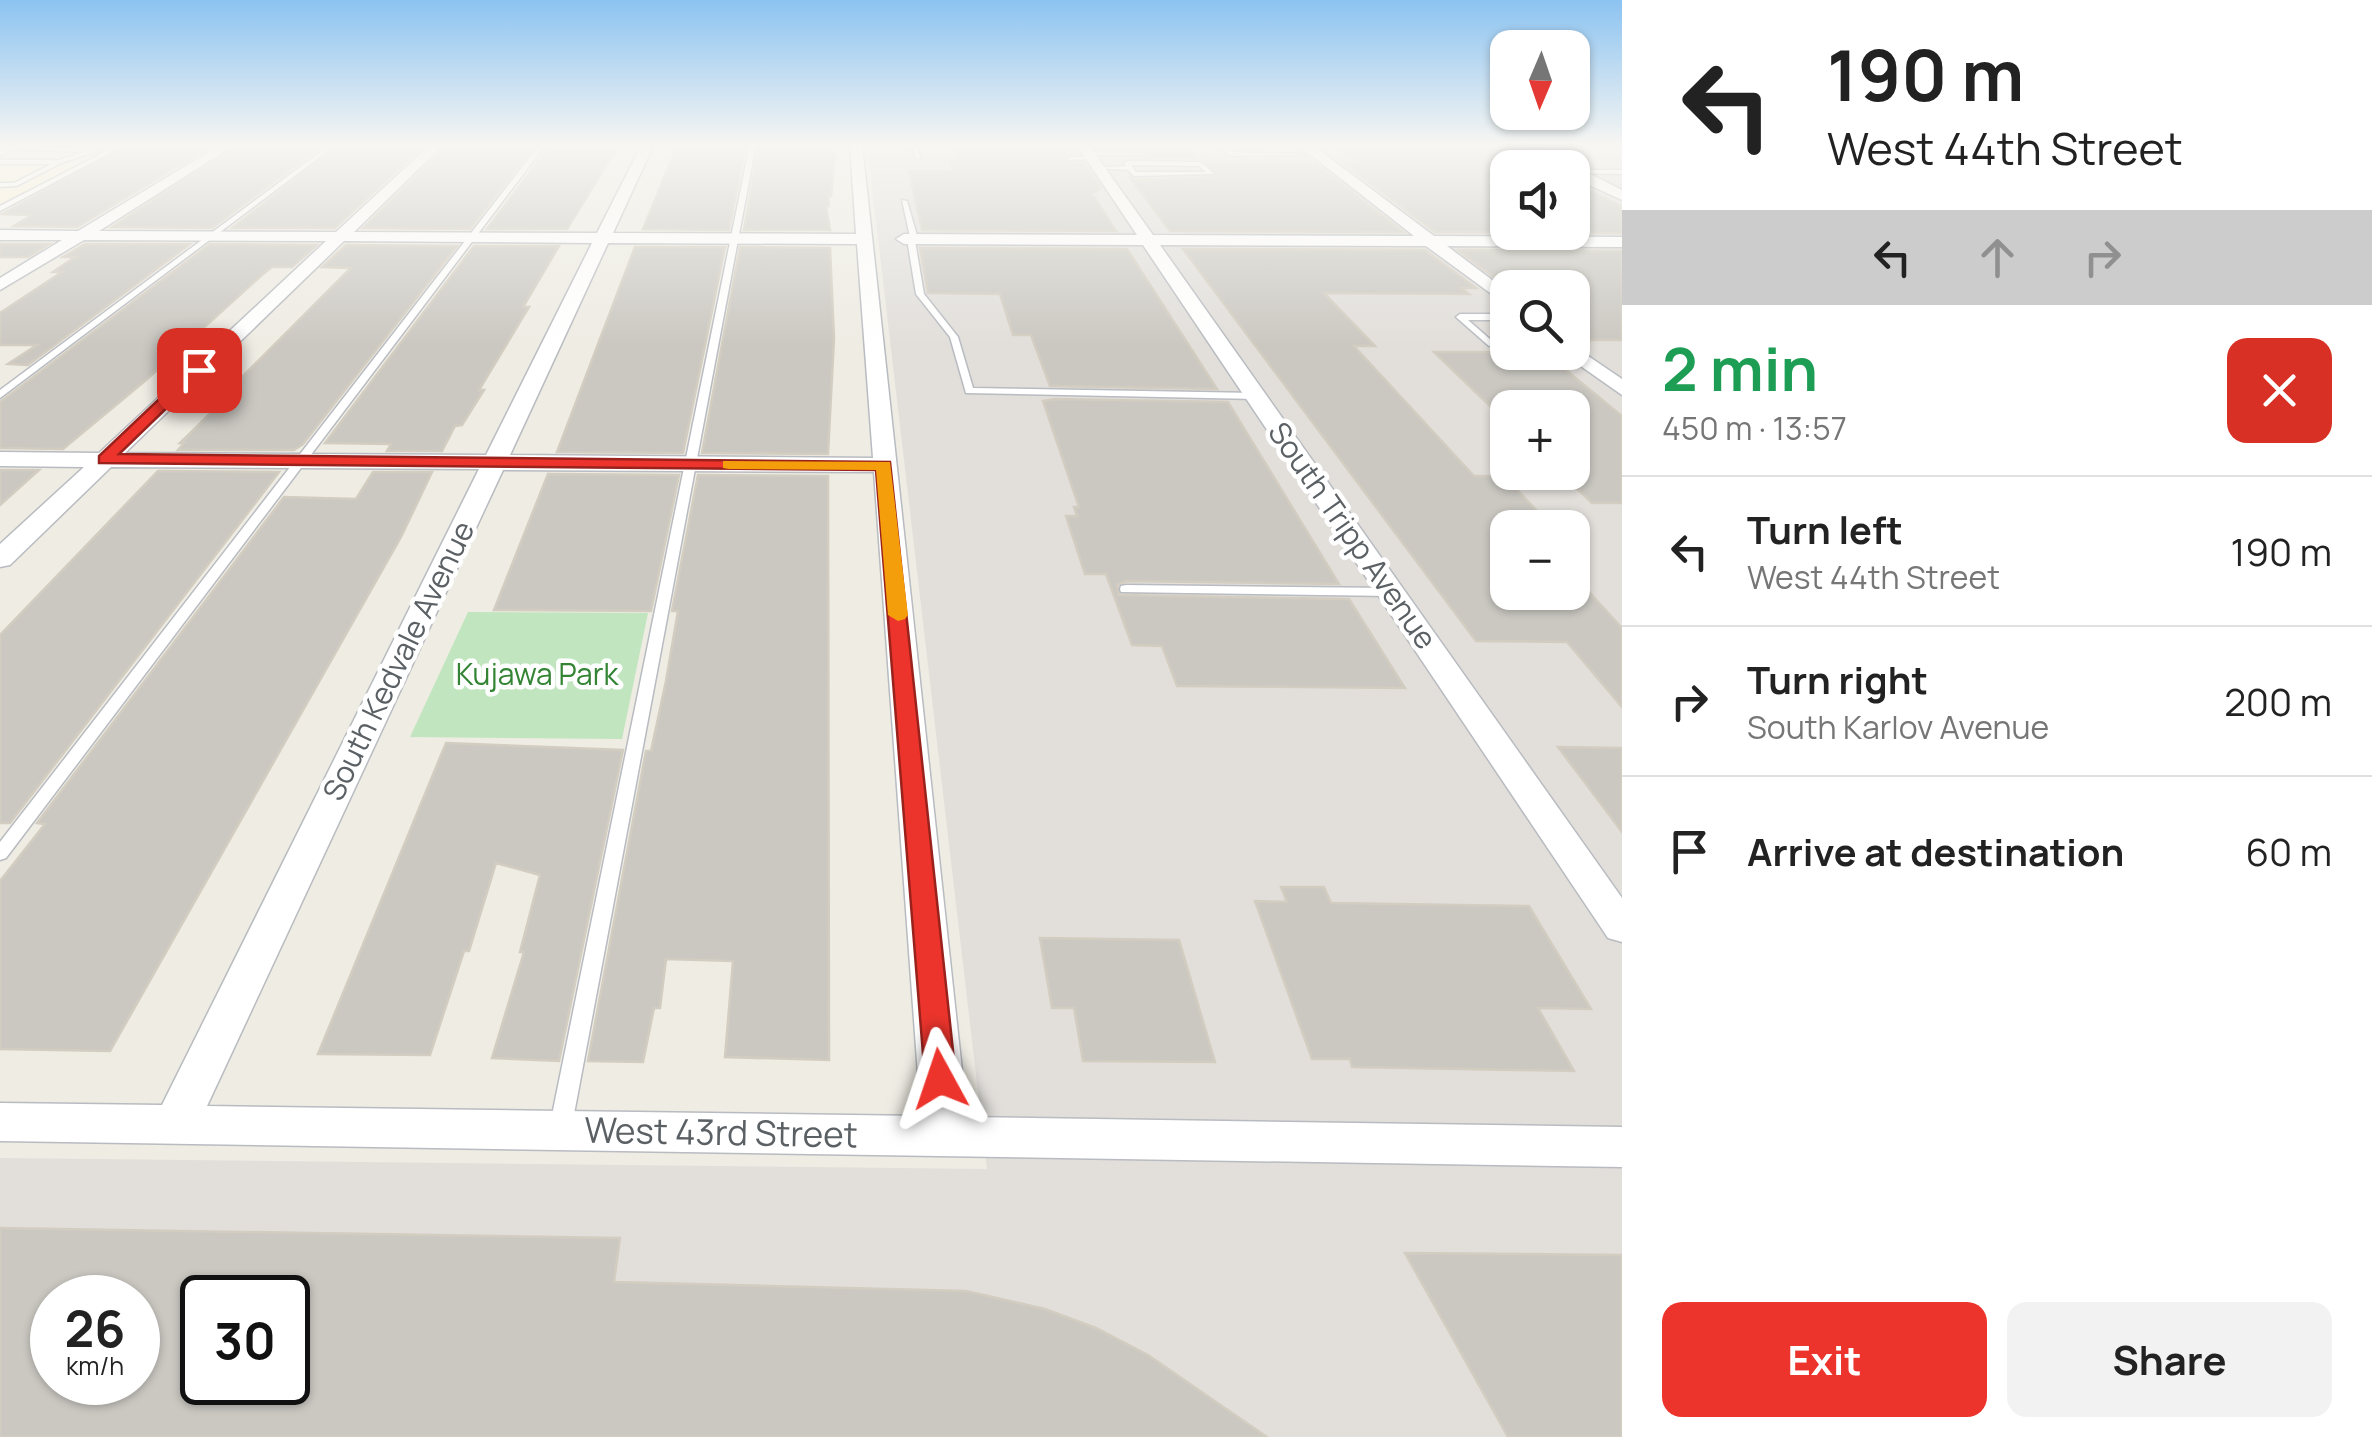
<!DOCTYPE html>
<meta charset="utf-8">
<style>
body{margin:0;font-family:Manrope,sans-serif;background:#f2f2f2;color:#222;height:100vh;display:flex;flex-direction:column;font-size:38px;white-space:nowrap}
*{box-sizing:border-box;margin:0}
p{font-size:32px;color:#767676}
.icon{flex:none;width:55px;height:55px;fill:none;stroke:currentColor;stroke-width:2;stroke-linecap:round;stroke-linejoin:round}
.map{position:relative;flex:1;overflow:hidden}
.drawer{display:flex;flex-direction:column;background:#fff;width:750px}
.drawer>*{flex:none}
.banner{background:#fff;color:#222;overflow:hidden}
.needle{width:65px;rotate:182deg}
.buttons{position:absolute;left:1490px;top:30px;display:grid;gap:20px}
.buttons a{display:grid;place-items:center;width:100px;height:100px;border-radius:20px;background:#fff;box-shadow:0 2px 8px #0004;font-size:50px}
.speed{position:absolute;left:30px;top:1275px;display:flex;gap:20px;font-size:50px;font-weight:700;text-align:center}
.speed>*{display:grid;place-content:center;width:130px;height:130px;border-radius:50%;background:#fff;box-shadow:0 2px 8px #0004;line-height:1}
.speed small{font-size:25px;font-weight:400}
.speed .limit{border:5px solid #111;border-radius:15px;background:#fff;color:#111}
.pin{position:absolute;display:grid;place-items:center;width:85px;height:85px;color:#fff;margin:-42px;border-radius:20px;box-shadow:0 5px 15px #0006}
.me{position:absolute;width:110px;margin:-55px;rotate:355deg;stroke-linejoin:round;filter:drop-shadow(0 0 8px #0008)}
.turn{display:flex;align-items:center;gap:35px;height:210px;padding:0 40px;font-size:45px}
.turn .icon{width:130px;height:130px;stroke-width:2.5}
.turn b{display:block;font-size:70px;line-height:85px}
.lanes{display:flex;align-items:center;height:95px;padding:0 40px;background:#0003;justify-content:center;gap:50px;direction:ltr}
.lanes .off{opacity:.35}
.round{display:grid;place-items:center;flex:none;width:105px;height:105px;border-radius:20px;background:#f2f2f2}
.headline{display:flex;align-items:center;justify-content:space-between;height:170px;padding:0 40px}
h1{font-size:60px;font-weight:700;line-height:75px;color:#1e9e55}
.cta{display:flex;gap:20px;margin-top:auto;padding:20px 40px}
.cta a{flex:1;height:115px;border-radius:20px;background:#ec342c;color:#fff;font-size:40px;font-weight:700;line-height:115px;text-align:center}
.cta a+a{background:#f2f2f2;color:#222}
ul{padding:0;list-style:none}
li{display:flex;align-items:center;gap:30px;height:150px;padding:0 40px;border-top:2px solid #e0e0e0}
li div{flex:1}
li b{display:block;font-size:38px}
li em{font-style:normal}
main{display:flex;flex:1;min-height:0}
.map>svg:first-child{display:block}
</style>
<main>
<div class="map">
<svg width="1622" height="1437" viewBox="0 0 1622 1437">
<rect width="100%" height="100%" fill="#eeece3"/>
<path fill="#fef4d8" d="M44 144H124L0 209V164Z"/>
<path fill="#e2dfdb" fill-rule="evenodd" d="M867 144H1186L1201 159 1310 158 1292 144H1622V1437H0V1158L987 1169ZM1508 168H1572V232H1508ZM1508 288H1572V352H1508ZM1508 408H1572V472H1508ZM1508 528H1572V592H1508ZM52 1298H138V1382H52ZM202 1298H288V1382H202Z"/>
<path fill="#e0ddd4" d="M1186 144H1292L1312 160 1201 159Z"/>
<path fill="#c1e6bf" d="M468 612 648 613 622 739 410 737Z"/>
<path fill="#cbc8c2" stroke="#d3cdc1" stroke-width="2.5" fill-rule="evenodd" d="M130 144H215L77 227 14 226 32 215 2 214Z
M239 144H325L212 228 112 227Z
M341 144H426L335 228H232Z
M448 144H536L470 229 363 228Z
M678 144H746L729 230 643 229Z
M759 144H825V152H835L831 196H828L829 206H826L830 230H744Z
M954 144H1072L1078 153 1067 155 1064 161 1084 163 1101 188 1092 194 1116 231 922 230 909 171H953L950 161H960Z
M1092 144H1185L1199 158H1146L1140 149 1096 148Z
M1334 144H1492L1508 152V232H1572V181L1622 207V233L1435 232 1342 162H1360Z
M546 151H615L567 229H487Z
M1206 162H1314L1403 232 1170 231 1129 176 1134 180 1217 177Z
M0 244H49L28 257H0Z
M85 244H190L28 365 8 364 37 345H0V313L62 272H53L75 257H63Z
M210 244 317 245 292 267H272L263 274 146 380 63 449 0 448V402Z
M346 245 457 246 303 444 294 450H178L184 443H180L231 393H226L351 268 322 267Z
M474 246H559L523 307H529L479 390H484L462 425 455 426 442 451H387L391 444 325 443Z
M635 247H725L683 453 557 452Z
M740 247 830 248 834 338 828 454 702 453Z
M920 248 1127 249 1217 389 1050 386 1031 335H1013L1000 294 928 293Z
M1183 249 1425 250 1476 288H1461L1469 294 1324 293 1375 346H1354L1474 476H1504L1553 528H1508V592H1589L1622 628V707L1567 642 1476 641Z
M1458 250 1622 251V340H1572V288H1508Z
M1434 352H1544L1622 416V503H1592L1572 484V408H1492Z
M1055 399 1228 402 1339 584 1126 581 1117 585 1119 595 1349 599 1405 688 1177 686 1162 646 1132 645 1106 574H1085L1066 516H1077L1074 507H1079L1043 401Z
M0 470H39L0 505Z
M158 471 279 472 10 823H0V635Z
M373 472H432L401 537 110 1051 0 1049V881L45 824 37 823 284 497 356 499Z
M548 474 679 475 651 611 494 610Z
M698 475 828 476 829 1060 725 1057 733 961 666 959 660 1008H654L643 1062 588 1061 646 751H651L666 681 678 611H672Z
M446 743 623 750 559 1061 492 1058 524 952H520L540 875 496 863 469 951H464L430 1055 318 1054Z
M1558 747 1622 748V832Z
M1281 887H1324L1331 903 1529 906 1591 1009 1538 1008 1574 1071 1352 1067 1350 1059H1312L1255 901 1287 902Z
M1040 938 1179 940 1215 1062 1083 1061 1074 1008H1052Z
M0 1228 620 1238 614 1282 966 1291 1045 1309 1096 1328 1148 1355 1267 1437H0ZM52 1298H138V1382H52ZM202 1298H288V1382H202Z
M1405 1253 1622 1255V1437H1508Z"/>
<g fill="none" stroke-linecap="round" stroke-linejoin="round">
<g stroke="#b8bbc0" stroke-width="3">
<path id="service" d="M120 144H127L0 211V206Z
M331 144H337L0 398V390Z
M540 144H546L6 858 0 860V842Z
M750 144H756L571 1130 568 1136 560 1139 552 1136 549 1130Z
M910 144H916L920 158H916Z
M1216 144H1222L1232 152 1320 155 1230 156Z
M1602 144H1622V146Z
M7 146 95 149 98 151 61 163 17 186 0 187V183H14L51 164H0V160H59L84 152 5 149Z
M1089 152 1140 153 1143 155H1087Z
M1070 157H1092L1095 159 1068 160Z
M1622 157V162L1619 160Z
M1127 161 1201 162 1214 174 1134 176 1128 170 1096 168 1126 166 1124 163ZM1131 165 1199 166 1206 172H1136Z
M1576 170H1622V174L1574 173Z
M902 200 907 201 918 239 915 241 924 294 958 337 973 388 1256 393 1261 396 1256 399 966 393 950 337 916 294 907 239 910 237Z
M1508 314V320H1468L1492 341V345L1489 346 1456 317 1460 314Z
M1126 585 1390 588 1396 592 1390 596 1121 592 1120 589 1121 586Z"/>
</g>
<g stroke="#b8bbc0" stroke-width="3">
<path id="minor" d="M222 144H236L99 231 336 232 431 144H444L354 232 597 233 642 144H654L613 233 856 234 850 144H862L967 1117 1622 1127V1167L0 1141V1103L162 1105 479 469 111 467 10 565 0 567V544L84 467 0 466V452L99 453 326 241 84 240 0 290V278L62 240H0V230L78 231ZM344 241 592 243 486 455 125 453ZM608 243 857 244 873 458 510 455ZM503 470 874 472 921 1116 207 1106Z
M1076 144H1088L1153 235 1414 236 1297 144H1311L1434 236 1622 237V247L1447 246 1508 292V306L1426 246 1160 245 1622 898V942L1608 938 1143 245 904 244 896 239 904 234 1137 235Z
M1516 144H1531L1622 190V200L1572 177V168H1556Z
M1572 345 1622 379V395L1565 355 1563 352H1572Z"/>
</g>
<g stroke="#b7bac0" stroke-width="3">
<path id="secondary" d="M26 144 0 156V145Z"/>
</g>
<use href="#service" fill="#fff" fill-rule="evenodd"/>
<use href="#minor" fill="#fff" fill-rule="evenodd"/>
<use href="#secondary" fill="#fff" fill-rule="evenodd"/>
</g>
<linearGradient id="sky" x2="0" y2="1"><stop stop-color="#8cc3f1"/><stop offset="0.42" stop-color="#f7f6f2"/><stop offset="1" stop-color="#f7f6f2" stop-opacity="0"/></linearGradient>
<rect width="1622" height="345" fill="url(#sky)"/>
<path fill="#ec342c" stroke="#99221d" stroke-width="2.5" d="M194 366 206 370 119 454 890 462 956 1079 952 1088 940 1092 929 1088 925 1079 876 470 99 463V456Z"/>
<path fill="#f59e0b" d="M723 461 890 462 908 615 905 619 898 621 888 615 876 470 729 469 723 468Z"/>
<g text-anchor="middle" stroke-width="9" stroke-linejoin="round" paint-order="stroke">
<g font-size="30" fill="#5b6064" stroke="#fff">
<text transform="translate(1352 536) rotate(55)" y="10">South Tripp Avenue</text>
<text transform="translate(399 661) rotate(-64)" y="10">South Kedvale Avenue</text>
</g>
<g font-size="30" fill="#338434" stroke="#fff">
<text x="537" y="685">Kujawa Park</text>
</g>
<g font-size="35" fill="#5b6064" stroke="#fff">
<text transform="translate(721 1133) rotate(1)" y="12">West 43rd Street</text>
</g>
</g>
</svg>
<div class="buttons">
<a><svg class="needle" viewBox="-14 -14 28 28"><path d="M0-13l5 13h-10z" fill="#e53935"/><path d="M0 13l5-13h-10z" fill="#767676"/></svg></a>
<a><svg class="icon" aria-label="sound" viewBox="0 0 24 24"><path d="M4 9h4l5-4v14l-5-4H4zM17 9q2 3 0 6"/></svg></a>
<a><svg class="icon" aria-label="search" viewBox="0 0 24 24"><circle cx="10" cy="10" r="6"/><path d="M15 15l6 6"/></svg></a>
<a>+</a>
<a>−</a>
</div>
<div class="speed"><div>26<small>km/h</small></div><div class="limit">30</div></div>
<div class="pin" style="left:199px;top:370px;background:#d93025"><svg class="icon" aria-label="arrive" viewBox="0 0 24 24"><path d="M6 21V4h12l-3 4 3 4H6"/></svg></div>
<svg class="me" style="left:940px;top:1079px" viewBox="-20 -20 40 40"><path d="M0-17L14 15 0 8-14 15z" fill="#ec342c" stroke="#fff" stroke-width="4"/></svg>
</div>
<section class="drawer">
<div class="banner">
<div class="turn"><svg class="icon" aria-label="left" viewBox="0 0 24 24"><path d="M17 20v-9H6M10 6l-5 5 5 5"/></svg><div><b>190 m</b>West 44th Street</div></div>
<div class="lanes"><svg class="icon" aria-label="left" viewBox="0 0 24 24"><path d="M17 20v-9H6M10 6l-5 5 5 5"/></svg><svg class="icon off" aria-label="ahead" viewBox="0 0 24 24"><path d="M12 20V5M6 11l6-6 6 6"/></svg><svg class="icon off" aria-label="right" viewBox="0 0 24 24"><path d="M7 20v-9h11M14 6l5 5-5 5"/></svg></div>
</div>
<div class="headline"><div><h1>2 min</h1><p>450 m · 13:57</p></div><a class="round" style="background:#d93025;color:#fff"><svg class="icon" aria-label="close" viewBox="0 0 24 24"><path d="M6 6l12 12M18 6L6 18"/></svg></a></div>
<ul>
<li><svg class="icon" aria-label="left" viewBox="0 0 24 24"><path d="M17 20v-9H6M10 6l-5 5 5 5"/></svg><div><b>Turn left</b><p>West 44th Street</p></div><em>190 m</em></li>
<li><svg class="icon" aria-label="right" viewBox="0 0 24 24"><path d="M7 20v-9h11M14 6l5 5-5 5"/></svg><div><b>Turn right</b><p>South Karlov Avenue</p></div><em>200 m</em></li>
<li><svg class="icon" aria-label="arrive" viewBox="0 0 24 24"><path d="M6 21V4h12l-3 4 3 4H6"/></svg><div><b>Arrive at destination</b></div><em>60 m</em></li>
</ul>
<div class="cta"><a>Exit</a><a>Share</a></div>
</section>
</main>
